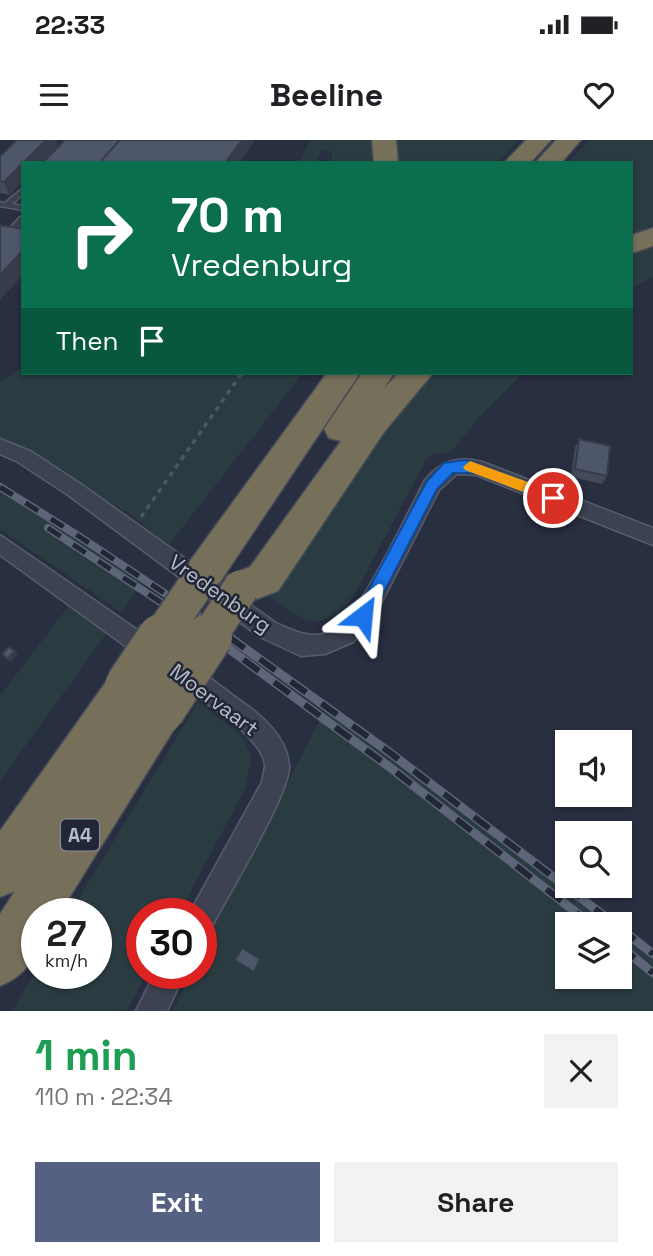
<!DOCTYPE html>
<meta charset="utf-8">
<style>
body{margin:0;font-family:"Space Grotesk",sans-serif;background:#f2f2f2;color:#202124;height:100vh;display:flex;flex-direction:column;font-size:26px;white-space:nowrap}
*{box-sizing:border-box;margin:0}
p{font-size:23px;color:#757577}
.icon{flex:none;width:38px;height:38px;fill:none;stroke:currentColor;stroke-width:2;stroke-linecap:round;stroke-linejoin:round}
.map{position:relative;height:871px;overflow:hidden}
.details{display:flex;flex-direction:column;background:#fff;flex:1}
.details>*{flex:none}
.top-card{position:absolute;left:21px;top:21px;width:612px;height:214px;border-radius:0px;box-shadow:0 2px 5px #0004;background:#0b6e4f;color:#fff;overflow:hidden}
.tools{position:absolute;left:555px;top:590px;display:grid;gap:14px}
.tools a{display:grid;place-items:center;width:77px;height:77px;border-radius:0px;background:#fff;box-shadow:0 2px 5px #0004;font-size:35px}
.speed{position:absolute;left:21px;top:758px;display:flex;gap:14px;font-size:35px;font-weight:700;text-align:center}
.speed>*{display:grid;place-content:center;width:91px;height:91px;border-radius:50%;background:#fff;box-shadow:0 2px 5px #0004;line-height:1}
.speed small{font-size:18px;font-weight:400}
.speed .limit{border:10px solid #d22;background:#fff;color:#111}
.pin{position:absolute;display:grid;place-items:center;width:60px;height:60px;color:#fff;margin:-30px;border:4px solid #fff;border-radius:50%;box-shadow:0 2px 7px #0007}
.me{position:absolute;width:77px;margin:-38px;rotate:29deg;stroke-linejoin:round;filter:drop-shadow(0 0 5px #0008)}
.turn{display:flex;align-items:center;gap:24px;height:147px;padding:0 35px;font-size:32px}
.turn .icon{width:91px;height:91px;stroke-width:2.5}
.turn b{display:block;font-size:49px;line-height:60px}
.then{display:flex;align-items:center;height:66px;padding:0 35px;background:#0003;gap:14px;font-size:26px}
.round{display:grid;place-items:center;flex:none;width:74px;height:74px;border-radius:0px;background:#f2f2f2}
.overview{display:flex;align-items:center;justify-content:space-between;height:119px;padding:0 35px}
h1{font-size:42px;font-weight:600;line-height:52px;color:#1e9e55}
.button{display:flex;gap:14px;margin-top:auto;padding:14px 35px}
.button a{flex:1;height:80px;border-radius:0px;background:#556082;color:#fff;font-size:28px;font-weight:600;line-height:80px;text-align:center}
.button a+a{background:#f2f2f2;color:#202124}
.status{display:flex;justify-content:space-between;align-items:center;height:49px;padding:0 35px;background:#fff;direction:ltr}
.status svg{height:19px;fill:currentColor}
header{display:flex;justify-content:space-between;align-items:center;height:91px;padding:0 35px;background:#fff;font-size:32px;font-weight:600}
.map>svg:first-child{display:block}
</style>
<div class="status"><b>22:33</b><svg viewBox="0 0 49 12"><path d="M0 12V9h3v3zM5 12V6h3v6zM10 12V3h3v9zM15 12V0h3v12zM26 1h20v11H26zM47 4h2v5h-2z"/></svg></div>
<header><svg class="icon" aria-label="menu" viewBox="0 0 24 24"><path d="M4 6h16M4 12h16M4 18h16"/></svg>Beeline<svg class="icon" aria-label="heart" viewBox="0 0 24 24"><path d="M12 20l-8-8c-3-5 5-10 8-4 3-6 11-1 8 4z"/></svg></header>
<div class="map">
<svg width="653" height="871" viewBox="0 0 653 871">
<rect width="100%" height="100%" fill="#282f41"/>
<path fill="#2a3c42" d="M311 0H374L377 23H332V11L322 10 315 23H298Z
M388 0H518L497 23H393Z
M590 0H653V86L632 95V23H568Z
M653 104V137L632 148V113Z
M23 227V233H303L168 406 132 375 0 298V243Z
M422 233H523L474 283 451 313H436L426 320 352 459C315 498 305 478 265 455L407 247Z
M0 347 146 438 121 472 0 389Z
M69 466 106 494 0 641V555Z
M198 562 243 597 251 618 246 647 179 773 142 774V833H147L127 871H12L37 829V833H96V774L70 773Z
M326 568 618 784H567V836H620V785L653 810V871H173L191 833H201V812Z"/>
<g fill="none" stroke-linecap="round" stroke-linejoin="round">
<g stroke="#575d6b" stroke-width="3">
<path id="lane" d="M23 48V54L12 64 23 66V70L0 66V62L5 63Z
M20 77H23V84L14 94H8V90Z"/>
</g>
<g stroke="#575d6b" stroke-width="3">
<path id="street" d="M0 299 32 312 82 345 276 483C296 492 316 502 337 488 363 470 408 372 425 340 441 320 461 315 485 323L653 388V405L476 335 457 334 439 350 371 483 353 502 325 514 301 516 260 497 68 355 18 322 0 314Z
M0 395 162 507 165 514 162 521 154 524 146 521 0 415Z
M180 521C201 529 220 546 238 559 260 574 287 596 289 625 292 651 226 758 211 788L201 792V774H189L262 642C263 636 265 630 265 625 262 595 195 556 172 540L169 532 172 524Z
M155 833H185L167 871H136Z"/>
</g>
<g stroke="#444a58" stroke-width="3">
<path id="highway" d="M372 0H396L398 23H374Z
M526 0H551L530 23H504Z
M556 0H581L561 23H535Z
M653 88V106L632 113V95Z
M327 233H360L218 445 204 450 190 445 185 433 190 421Z
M362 233H394L384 248 399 233H433L384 292 278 451 241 465 227 460 222 448 227 436 250 427 341 301 329 298 324 289Z
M128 526 143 532 149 546 143 560 146 556 161 550 176 556 183 571 176 586 59 774H37C37 809 36 831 0 846V774L15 751 0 757V691L113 532Z"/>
</g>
<path stroke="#48595f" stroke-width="3.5" stroke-dasharray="5 5" stroke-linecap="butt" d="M141 377 242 233"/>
<use href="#lane" fill="#3c4251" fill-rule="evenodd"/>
<use href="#street" fill="#3c4251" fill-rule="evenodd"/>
<use href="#highway" fill="#766f59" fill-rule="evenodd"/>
<g stroke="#5e6578" stroke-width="8">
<path id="rail-far1" d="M0 347 80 397 232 498
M48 388 215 498"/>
</g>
<g stroke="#5e6578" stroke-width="9">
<path id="rail" d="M213 497 392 629 591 784
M229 497 389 612 615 784
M620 788 653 814
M620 806 653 833"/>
</g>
<use href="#rail-far1" stroke="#212736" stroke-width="5" stroke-dasharray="15" stroke-linecap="butt"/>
<use href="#rail" stroke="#212736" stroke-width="6" stroke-dasharray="19" stroke-linecap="butt"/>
<g stroke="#444a58" stroke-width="38" stroke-linecap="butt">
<path id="highway-bridge-far1" d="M160 498 204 433
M208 498 241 448"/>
</g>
<g stroke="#444a58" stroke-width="49" stroke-linecap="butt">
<path id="highway-bridge" d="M128 546 161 497
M161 571 209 497"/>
</g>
<use href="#highway-bridge-far1" stroke="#766f59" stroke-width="35"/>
<use href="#highway-bridge" stroke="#766f59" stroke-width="46"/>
</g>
<path fill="#434a5b" d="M58 6 23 23V41L9 55 0 53V16Z
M579 299 607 336 602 344 571 337 575 307Z
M538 364 552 378 550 382 534 375Z"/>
<path fill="#373c4a" d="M46 0H57L58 6 41 23H23Z
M242 0H254V2L239 23H225Z
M23 23V41L9 55 4 42Z
M23 110V135L0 160V135Z
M15 511 18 514 10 522 7 519Z"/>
<path fill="#4e566a" stroke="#373c4a" stroke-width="2" d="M17 0H46L4 42 0 41V16Z
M65 0H120L99 23H42Z
M120 0H242L225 23H99Z
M0 85 23 89V101L22 102 23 110 0 135Z
M579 299 610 306 607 336 575 329Z
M538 364 554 370 552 378 536 371Z
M9 507 15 511 7 519 2 514Z
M242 808 260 819 254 832 235 820Z"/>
<path fill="#1a73e8" stroke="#114b97" stroke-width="2" d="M465 320 558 353 560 358 553 363 475 333H453L437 349 369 481 363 483 357 481 355 476 357 471 427 341 444 323Z"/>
<path fill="#f59e0b" d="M470 321 528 342 531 346 523 352 465 330 463 327Z"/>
<g text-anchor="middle" stroke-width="5" stroke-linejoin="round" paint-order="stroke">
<rect fill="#212736" stroke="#8b909e" stroke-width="2" x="61" y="679.5" width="38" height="31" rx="5"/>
<g font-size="19" font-weight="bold" fill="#b9bdcb">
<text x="80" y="702">A4</text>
</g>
<g font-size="21" fill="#b9bdcb" stroke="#212736">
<text transform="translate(220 454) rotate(35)" y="7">Vredenburg</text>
<text transform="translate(214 560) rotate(37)" y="7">Moervaart</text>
</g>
</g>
</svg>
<div class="tools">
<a><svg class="icon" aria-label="sound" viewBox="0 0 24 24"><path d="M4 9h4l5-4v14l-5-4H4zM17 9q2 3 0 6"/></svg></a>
<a><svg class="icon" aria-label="search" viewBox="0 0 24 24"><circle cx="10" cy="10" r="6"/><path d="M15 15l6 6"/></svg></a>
<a><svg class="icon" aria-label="layers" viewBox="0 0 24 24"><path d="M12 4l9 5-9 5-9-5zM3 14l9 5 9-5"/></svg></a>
</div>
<div class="speed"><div>27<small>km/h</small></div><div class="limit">30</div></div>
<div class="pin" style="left:553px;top:358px;background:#d93025"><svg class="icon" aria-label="arrive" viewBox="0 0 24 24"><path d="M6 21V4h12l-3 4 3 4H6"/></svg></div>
<svg class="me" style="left:363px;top:476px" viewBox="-20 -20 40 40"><path d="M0-17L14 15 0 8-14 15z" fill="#1a73e8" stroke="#fff" stroke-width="4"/></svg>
<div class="top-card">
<div class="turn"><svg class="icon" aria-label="right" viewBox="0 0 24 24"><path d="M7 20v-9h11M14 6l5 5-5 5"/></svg><div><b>70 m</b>Vredenburg</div></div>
<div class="then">Then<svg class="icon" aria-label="arrive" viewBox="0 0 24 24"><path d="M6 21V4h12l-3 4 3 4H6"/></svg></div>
</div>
</div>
<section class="details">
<div class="overview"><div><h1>1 min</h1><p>110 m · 22:34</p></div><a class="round"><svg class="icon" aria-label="close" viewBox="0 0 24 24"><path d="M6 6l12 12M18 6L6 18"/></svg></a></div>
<div class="button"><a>Exit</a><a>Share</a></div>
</section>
